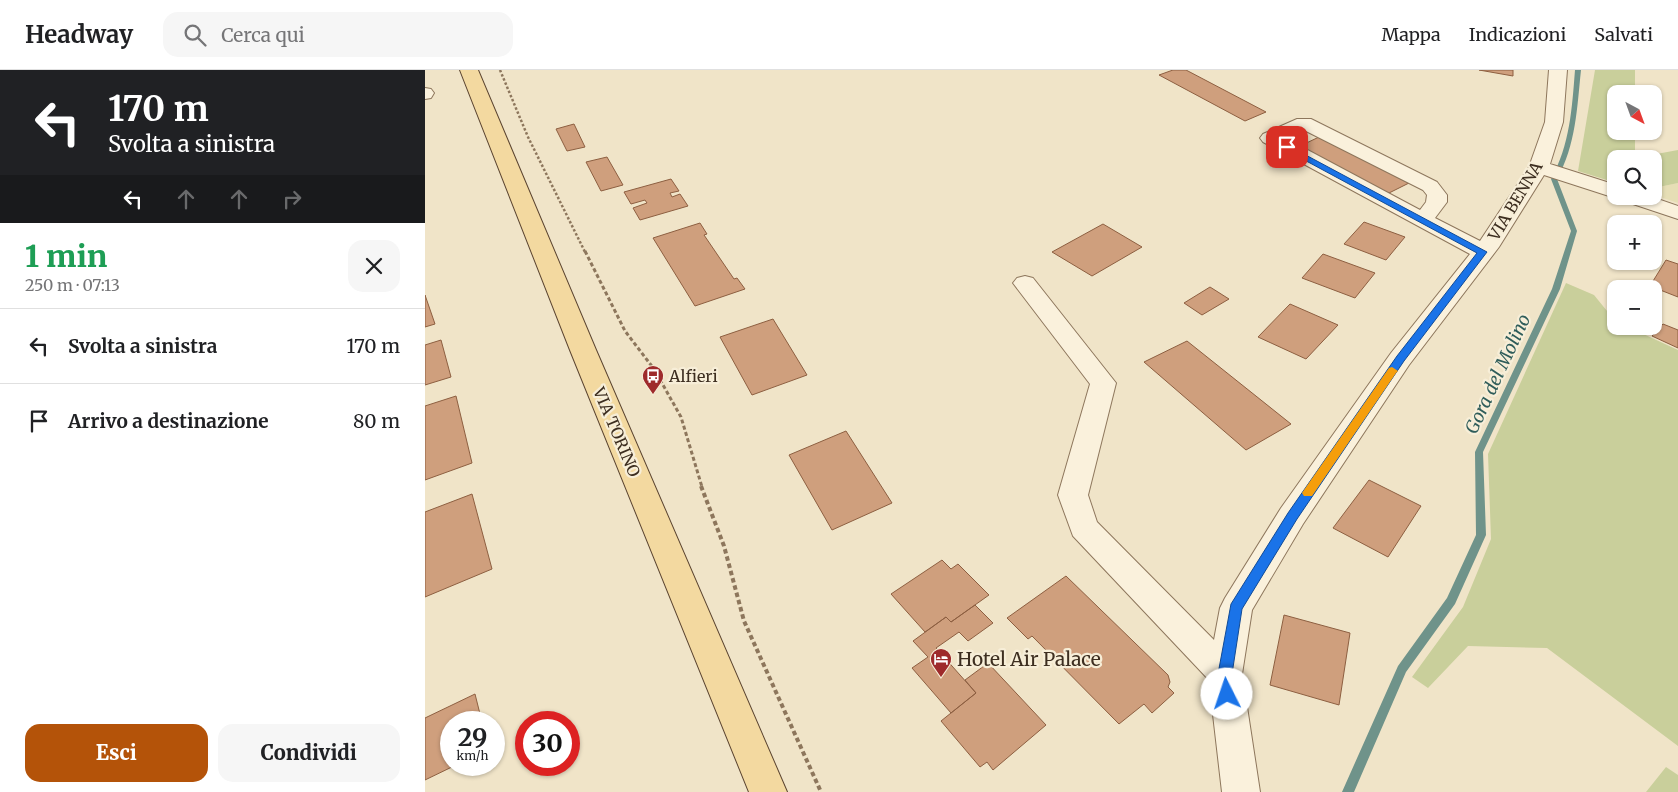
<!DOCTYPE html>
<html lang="it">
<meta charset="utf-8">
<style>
body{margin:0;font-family:Merriweather,serif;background:#f6f6f6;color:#202124;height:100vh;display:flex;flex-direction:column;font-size:19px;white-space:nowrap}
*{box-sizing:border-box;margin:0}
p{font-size:16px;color:#757577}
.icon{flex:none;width:28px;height:28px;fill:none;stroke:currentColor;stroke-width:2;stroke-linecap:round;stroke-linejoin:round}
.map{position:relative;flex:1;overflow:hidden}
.sheet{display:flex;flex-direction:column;background:#fff;width:425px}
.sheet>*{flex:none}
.hud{background:#202124;color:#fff;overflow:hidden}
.needle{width:32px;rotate:139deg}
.tools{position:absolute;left:1182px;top:15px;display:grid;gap:10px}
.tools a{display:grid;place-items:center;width:55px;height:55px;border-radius:10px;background:#fff;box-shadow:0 1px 4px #0004;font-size:25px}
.speed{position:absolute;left:15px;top:641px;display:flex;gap:10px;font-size:25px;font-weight:700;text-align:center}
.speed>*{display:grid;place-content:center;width:65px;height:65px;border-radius:50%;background:#fff;box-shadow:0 1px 4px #0004;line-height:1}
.speed small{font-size:12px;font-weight:400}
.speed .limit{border:8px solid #d22;background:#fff;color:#111}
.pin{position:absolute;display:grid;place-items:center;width:42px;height:42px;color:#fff;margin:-21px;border-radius:10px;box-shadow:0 2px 8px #0006}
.me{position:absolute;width:55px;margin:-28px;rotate:356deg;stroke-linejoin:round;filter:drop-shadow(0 0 4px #0008)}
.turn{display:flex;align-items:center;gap:18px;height:105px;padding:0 25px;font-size:22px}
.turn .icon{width:65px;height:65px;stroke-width:2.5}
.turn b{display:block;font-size:35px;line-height:42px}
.lanes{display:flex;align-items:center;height:48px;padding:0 25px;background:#0003;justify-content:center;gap:25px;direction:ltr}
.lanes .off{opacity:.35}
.round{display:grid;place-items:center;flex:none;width:52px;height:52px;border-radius:15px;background:#f6f6f6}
.headline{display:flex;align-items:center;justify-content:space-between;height:85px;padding:0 25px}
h1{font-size:30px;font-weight:800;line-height:38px;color:#1e9e55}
.cta{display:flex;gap:10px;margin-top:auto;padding:10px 25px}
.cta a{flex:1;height:58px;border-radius:15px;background:#b45309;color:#fff;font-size:20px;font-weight:800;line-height:58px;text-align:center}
.cta a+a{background:#f6f6f6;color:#202124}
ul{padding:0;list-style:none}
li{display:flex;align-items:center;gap:15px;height:75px;padding:0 25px;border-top:1px solid #e0e0e0}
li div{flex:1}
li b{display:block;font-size:19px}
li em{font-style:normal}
header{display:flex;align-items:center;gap:30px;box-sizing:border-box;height:70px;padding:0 25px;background:#fff;border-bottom:1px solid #e0e0e0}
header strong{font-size:24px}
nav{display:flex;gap:28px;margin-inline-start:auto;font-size:18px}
.search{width:350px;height:45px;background:#f6f6f6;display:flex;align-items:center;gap:12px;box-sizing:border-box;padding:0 18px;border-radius:15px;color:#757577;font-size:19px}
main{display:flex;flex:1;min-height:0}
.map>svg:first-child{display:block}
</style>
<header>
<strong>Headway</strong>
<div class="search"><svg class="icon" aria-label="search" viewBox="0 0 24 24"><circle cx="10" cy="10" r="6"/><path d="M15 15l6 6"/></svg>Cerca qui</div>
<nav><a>Mappa</a><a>Indicazioni</a><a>Salvati</a></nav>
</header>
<main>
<section class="sheet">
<div class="hud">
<div class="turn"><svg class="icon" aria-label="left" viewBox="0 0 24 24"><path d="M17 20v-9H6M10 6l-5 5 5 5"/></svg><div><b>170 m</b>Svolta a sinistra</div></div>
<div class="lanes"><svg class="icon" aria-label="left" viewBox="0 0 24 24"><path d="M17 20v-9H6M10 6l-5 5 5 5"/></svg><svg class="icon off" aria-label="ahead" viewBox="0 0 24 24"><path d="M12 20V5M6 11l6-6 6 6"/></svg><svg class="icon off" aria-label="ahead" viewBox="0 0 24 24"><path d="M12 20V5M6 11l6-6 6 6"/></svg><svg class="icon off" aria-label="right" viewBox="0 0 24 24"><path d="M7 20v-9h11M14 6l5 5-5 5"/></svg></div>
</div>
<div class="headline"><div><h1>1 min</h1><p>250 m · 07:13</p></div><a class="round"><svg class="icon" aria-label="close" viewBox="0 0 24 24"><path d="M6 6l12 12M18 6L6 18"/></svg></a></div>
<ul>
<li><svg class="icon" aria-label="left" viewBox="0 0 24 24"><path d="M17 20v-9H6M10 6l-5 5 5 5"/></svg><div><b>Svolta a sinistra</b></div><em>170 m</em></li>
<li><svg class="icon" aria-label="arrive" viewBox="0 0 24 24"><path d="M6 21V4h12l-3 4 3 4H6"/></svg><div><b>Arrivo a destinazione</b></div><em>80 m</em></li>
</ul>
<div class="cta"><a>Esci</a><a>Condividi</a></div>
</section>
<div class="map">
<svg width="1253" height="722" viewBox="0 0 1253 722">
<rect width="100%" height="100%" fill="#f0e4c8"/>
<path fill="#e6deb5" d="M1253 113V133L1229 125V118Z"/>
<path fill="#c9cf9b" d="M1170 0H1210V24H1191V61H1210V88L1253 80V113L1229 118V89H1191V113L1153 101Z
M1141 213 1169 225 1191 252V256H1201L1253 280V676L1122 578 1043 576 1003 618 987 607 1038 537 1066 469 1063 384Z
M1241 697 1253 705V722H1221Z"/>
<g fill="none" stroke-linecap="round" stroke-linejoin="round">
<path fill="#6f938a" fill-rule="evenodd" d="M1150 0H1156C1152 38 1151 75 1132 109L1152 161 1135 219 1058 382 1061 465 1030 534 981 602 929 722H917L973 596 1022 528 1051 465 1050 382 1127 219 1146 161 1126 109C1145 75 1147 38 1150 0Z"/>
</g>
<path fill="#cf9f7d" stroke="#8d5f41" d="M748 0H761L841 42 820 51 734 5Z
M1054 0H1088V6Z
M149 54 160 77 142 81 131 59Z
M894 67 984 113 962 124 873 77Z
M182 87 198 115 176 121 161 92Z
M246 109 254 121 245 123 247 127 255 124 263 136 215 150 208 138 222 133 220 130 206 134 199 122Z
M939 152 980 167 961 190 919 174Z
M275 153 282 164 279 165 309 209 312 208 320 219 270 236 228 168Z
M678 154 717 177 667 206 627 182Z
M898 184 950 203 930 228 877 208Z
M1241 190 1253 194V227L1225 216Z
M785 217 804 229 777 245 759 233Z
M0 225 10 254 0 257Z
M865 234 913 255 881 289 833 267Z
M348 249 382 305 327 325 295 267Z
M1238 254 1253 260V278L1227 266Z
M16 270 26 307 0 315V275Z
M762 271 866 354 821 380 719 292Z
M31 326 47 393 0 410V336Z
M421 361 467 433 407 460 364 385Z
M944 410 996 436 963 487 908 458Z
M47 424 67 499 0 527V442Z
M517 490 526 499 533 494 564 525 526 552 521 547 500 562 466 524Z
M641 506 743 605 745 612 743 617 749 623 727 643 719 634 694 654 607 566 603 569 582 548Z
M550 535 568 553 543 571 534 562 511 578 551 623 526 643 487 598 503 587 488 571 521 547 526 552Z
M859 545 925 563 914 635 845 615Z
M563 593 621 655 568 700 562 692 555 697 516 651 551 623 540 610Z
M50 624 57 652H26V695H31L0 710V648Z"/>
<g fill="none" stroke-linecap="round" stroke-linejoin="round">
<g stroke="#8d765c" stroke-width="2">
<path id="minor" d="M1124 0H1142L1138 52 1125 94 1191 115V126H1224L1253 136V149L1196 130 1194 128 1184 126 1119 105 1074 177 984 295 878 454 827 540 817 604 835 722H797L784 610 648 466 633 425 665 314 588 213 592 208 600 206 608 208 691 313 663 425 672 452 789 570 795 538 800 528 856 438 966 283 1045 184 838 72 835 68 838 64 872 49H886L1012 112 1022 125V132L1010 148 1055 171 1104 97 1120 52ZM879 60 998 120 1002 125 1001 132 995 140 860 68Z
M0 18 6 19 9 23 6 28 0 29Z"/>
</g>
<g stroke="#5b4430" stroke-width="2">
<path id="major" d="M35 0H53L171 280 362 722H324L145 280Z"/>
</g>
<path stroke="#8d765c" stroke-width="2.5" stroke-dasharray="2.5 2" stroke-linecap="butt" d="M75 0 103 67 160 182"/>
<path stroke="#8d765c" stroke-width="3" stroke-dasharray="4 2.5" stroke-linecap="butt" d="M160 181 200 261 229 299 256 347 277 417"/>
<path stroke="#8d765c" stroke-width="4" stroke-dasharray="4.5 3" stroke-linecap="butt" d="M276 416 299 476 319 551 396 722"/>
<use href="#minor" fill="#faf1dc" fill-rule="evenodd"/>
<use href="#major" fill="#f3d9a0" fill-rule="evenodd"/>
</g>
<path fill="#1a73e8" stroke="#114b97" d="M862 75 1062 182 979 291 872 449 817 539 807 604 810 624 808 628 802 630 797 628 793 604 806 534 863 443 972 286 1052 183 859 79V75Z"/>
<path fill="#f59e0b" d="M967 297 973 301 971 303 887 426H879L877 423 879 420 964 298Z"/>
<defs>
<g id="bus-pin" transform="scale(1.125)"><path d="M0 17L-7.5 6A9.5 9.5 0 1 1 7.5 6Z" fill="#9e2a2b" stroke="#f7eed8"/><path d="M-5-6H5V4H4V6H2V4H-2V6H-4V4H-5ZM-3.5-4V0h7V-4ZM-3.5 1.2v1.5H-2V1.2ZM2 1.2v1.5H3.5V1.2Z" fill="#fff"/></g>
<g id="hotel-pin" transform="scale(1.125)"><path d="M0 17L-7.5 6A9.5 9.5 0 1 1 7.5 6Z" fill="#9e2a2b" stroke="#f7eed8"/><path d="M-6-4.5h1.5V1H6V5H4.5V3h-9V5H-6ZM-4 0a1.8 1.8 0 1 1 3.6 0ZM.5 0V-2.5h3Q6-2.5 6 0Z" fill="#fff"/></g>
</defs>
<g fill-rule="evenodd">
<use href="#bus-pin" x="228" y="306"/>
<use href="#hotel-pin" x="516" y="589"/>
</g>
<g text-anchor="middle" stroke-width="4.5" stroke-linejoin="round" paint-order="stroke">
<g font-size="16" fill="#3d2e20" stroke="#f7eed8">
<text transform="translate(1090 131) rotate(-59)" y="6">VIA BENNA</text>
<text transform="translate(192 362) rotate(67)" y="6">VIA TORINO</text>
</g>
<g font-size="16" fill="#3d2e20" stroke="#f7eed8" text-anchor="start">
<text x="244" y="312">Alfieri</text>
</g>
<g font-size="18" font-style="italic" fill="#2f5d5a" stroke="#f7eed8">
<text transform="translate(1073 304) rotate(-65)" y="6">Gora del Molino</text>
</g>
<g font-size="19" fill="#3d2e20" stroke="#f7eed8" text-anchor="start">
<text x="532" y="596">Hotel Air Palace</text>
</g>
</g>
</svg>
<div class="tools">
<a><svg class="needle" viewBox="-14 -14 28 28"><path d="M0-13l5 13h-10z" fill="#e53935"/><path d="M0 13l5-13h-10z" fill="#757577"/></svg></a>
<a><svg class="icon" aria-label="search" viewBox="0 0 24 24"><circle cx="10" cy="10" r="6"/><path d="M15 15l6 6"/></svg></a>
<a>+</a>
<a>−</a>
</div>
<div class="speed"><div>29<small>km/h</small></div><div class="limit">30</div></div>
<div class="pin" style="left:862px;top:77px;background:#d93025"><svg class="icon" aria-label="arrive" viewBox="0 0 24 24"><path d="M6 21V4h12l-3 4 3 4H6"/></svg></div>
<svg class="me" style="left:802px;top:624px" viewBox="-20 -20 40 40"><circle r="19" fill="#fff"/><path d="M0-13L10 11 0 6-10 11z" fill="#1a73e8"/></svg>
</div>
</main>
